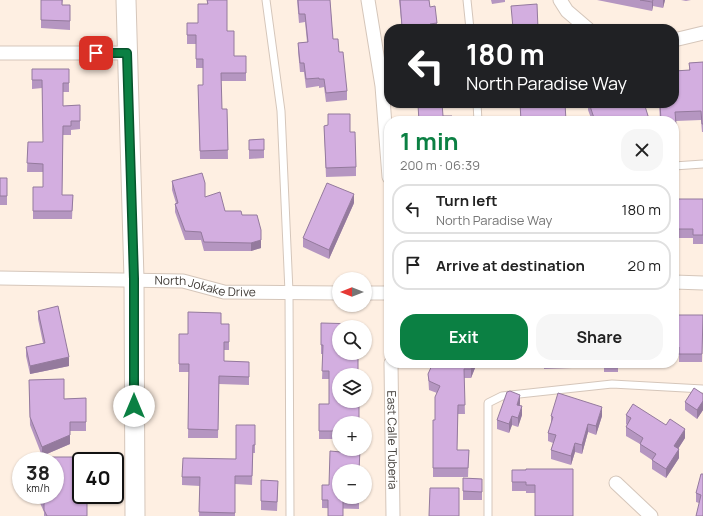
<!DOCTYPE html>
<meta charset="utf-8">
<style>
body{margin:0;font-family:Manrope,sans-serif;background:#f6f6f6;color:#222;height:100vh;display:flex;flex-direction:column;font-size:15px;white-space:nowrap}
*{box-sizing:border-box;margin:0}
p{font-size:13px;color:#767676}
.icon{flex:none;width:22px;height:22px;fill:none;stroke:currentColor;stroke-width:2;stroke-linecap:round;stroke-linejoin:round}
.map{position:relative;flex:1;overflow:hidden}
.drawer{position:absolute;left:384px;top:116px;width:295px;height:252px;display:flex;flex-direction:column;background:#fff;border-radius:16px;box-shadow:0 1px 3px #0004}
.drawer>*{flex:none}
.guide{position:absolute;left:384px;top:24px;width:295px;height:84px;border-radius:16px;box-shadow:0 1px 3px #0004;background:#202124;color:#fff;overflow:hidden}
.needle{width:26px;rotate:270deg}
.buttons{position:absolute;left:332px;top:272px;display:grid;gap:8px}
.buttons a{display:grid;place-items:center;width:40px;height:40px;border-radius:50%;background:#fff;box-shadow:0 1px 3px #0004;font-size:20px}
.speed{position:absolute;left:12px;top:452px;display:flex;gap:8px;font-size:20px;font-weight:700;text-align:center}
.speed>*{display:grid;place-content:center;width:52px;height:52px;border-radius:50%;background:#fff;box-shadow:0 1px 3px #0004;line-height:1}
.speed small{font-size:10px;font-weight:400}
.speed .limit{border:2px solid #111;border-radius:6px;background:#fff;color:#111}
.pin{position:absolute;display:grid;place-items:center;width:34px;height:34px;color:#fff;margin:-17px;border-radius:8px;box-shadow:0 2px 6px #0006}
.me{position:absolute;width:44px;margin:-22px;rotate:0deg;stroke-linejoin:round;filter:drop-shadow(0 0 3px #0008)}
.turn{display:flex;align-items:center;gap:14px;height:84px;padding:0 16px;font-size:18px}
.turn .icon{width:52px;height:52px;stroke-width:2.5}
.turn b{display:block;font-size:28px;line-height:34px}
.round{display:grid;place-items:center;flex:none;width:42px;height:42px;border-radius:16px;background:#f6f6f6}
.head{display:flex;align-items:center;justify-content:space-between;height:68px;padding:0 16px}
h1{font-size:24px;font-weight:700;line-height:30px;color:#0b8043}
.primary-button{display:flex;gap:8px;margin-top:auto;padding:8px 16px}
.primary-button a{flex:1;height:46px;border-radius:16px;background:#0b8043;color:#fff;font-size:16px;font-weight:700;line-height:46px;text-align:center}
.primary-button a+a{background:#f6f6f6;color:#222}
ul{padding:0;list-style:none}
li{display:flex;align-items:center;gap:12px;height:50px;margin:0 8px 6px;padding:0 8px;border:2px solid #e0e0e0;border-radius:16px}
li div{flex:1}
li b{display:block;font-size:15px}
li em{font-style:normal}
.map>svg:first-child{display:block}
</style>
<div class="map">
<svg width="703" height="516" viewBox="0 0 703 516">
<rect width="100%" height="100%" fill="#feefe2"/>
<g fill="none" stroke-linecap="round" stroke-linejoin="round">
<g stroke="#d5c6ba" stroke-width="9">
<path id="lane" d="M266 0 281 111 289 292 290 516
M467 0 470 29
M477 103 478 121
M674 166 703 164
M488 516V403L502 396 612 384 703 389"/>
</g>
<g stroke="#d5c6ba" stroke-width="15">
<g id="street">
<path d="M368 0 382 86 389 177"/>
<path d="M560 0 567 11 588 29"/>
<path d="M674 40 703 33"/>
<path d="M0 53H127"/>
<path id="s1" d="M0 278 183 281 224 292 339 293"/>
<path d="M674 282 703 283"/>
<path d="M365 293H389"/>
<path id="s2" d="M391 363 393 516"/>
<path d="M616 483 651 516"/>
</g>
</g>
<g stroke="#d5c6ba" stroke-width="21">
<path id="secondary" d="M126 0 134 279 135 516"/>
</g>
<use href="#lane" stroke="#fff" stroke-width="7"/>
<use href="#street" stroke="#fff" stroke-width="13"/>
<use href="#secondary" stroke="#fff" stroke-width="19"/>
</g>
<path fill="#b596c1" d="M41 0H63L62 5 70 14V30L41 28Z
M207 0H227V31L234 56H246V81H221L222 109H227L228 159H200L198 85H203V68H196V44H187V23H198L207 4Z
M297 0H330L333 39 339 52 347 91V100L326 102 324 87 319 88V86L306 88 304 72H300L298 51V43L307 42 305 22 299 23Z
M399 0H429L430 7 437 23V29H402Z
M491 0H505V2L492 4Z
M597 0H665L663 8 653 6 652 11Z
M681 0H691L686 1Z
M703 62V132H702L701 120 676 121V133H674V121H660L659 103H674L689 70V63Z
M32 69H69V92H63V106L80 105V129L71 130V135H63L62 195H73L72 219H33V187H43V172H27L28 142H43L42 88 32 89Z
M588 103H644L649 121H592L588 110Z
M328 114 356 167V176L326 177 324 126 328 125Z
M264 139V158L249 159V140Z
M0 178H7V205H0Z
M172 181 205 197 225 211 242 215 261 248 251 251H204L201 240H185L175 212V204L176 203 172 190Z
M674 199H703V244H693V238H674Z
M354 203 329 259 303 247V238Z
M38 311 69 366 30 374 26 356V347L43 343 38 319Z
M674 315H703L702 362H679V355H674Z
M321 323 339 375V439H319V404H329V379H322L323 354H321Z
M221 324H229V350H224V361L249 362V385L219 384 218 438H188L189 372H179V334H188Z
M433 363H477L471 378H464L465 414H458L457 450H469L468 477H433V420H435L437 393 429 390 428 374Z
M544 363H572V368L544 369Z
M604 363H618V372H604Z
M29 380 64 399 86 398V431H70V444L42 456 30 425Z
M703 394V410L697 419 685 410V402Z
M520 404V406L522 415 518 427 512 425 509 433 497 429V420Z
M626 415 685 438 678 449 679 458 666 478 652 469V460L640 452V444L626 436V427L627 425 626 424Z
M551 416H602L596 435 588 432 582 454 575 452 571 465 551 459V450L553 443 548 441V433L551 424Z
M255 425V453H253L252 485 235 484V516H199L200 486 182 485V477L236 459Z
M81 461V487H79L87 516H44V512L40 503V495H55Z
M573 469 535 493H526V491H512V470Z
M703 474V516L699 503 696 502V493Z
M463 478 482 479V500H463Z
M322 485 359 497V509L322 508Z
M278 490 277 511 261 510V501Z"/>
<path fill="#947a9d" d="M653 0V6L652 11V2Z
M663 0H665L663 8Z
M649 119V121H643Z
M354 194V203L329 259V250Z
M261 240V248L251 251V243Z
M69 357V366L30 374V366Z
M473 363H477L471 378V369Z
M520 395V404L517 413V405Z
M703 401V410L697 419V410Z
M522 406V415L518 427V418Z
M602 407V416L596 435V426Z
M512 416V425L509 433V424Z
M588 424V432L582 454V445Z
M685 429V438L674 455V446Z
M70 435V444L42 456V447Z
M575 443V452L571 465V456Z
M679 449V458L666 478V469Z"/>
<path fill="#d3aee0" stroke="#947a9d" d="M41 0H62V5H70V21L41 20Z
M207 0H227V31H234V56H246V73H221L222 109H227L228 150 200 151 198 85H203V59H196V35H187V23H198V4H208Z
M298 0H330L333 39H338L339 52H343L347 91 326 93 324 79H319V78L306 79 304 63H300L298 43 308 42 305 14H299Z
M400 0H429L430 7 435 6 437 23 430 24V29H407V27H402Z
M640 0H653L652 2Z
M537 4 538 29H509V28H513L511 6Z
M703 62V124H702L701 111 675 112 676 124H674V121H661L660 103H674V71L690 70 689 63Z
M32 69H69V83H63V106L80 105V121H71V126H63L62 195H73L72 211H33V187H43V164L27 163 28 142H43L42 80H32Z
M420 103H442L443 116H452V121H419L418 105H420Z
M520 103H565L566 121H521Z
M589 103H644L649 119 643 121H595Z
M328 114H350V132H355L356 167 326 168 324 126 328 125Z
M264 139V150H249V140Z
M202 173 205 183V197L220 192 225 211H241L242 215H257L261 230V240L251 243 204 242 201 232 185 231 175 204 178 203 172 181Z
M0 178H7V196H0Z
M327 183 354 194 329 250 303 238Z
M674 199H703V235H693V229H674Z
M58 306 69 357 30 366 26 347 45 343 38 311Z
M188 312 221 313V324H229V342H224V361L249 362V377L219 376 218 430 188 429 189 364H179V334H188Z
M674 315H703L702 354H679V347H674Z
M321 323 359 324V327H339V353H358V375H339V401H359V423H339V431H319V404H329V371H322L323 345H321Z
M433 363H473L471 369H464L465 405H458L457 450H469L468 468H433V420H435V397L440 386 429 381 428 374Z
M604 363H618V364H604Z
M64 379V399L86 398V422H70V435L42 447 30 417 29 380Z
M694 388 703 394V401L697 410 685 402Z
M510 391 520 395 517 405 522 406 518 418 512 416 509 424 497 420 507 392Z
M558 393 602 407 596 426 588 424 582 445 575 443 571 456 551 450 556 435 548 433 553 417 551 416Z
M633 404 666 425 670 419 685 429 674 446 679 449 666 469 652 460 656 454 640 444 643 438 626 427 631 418 626 415Z
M236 425H255V445H253L252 476H235V513L199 512 200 477H182L183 458 236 459Z
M341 449H360L359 471H339V497H359V500H343V516H328V500H322V485H329L330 451 341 452Z
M43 457H82V461H81V478H75L81 492V495H82L87 504V516H47L44 510V503L41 495H55V461H34Z
M526 469H573V516H535V485H526V482H512V470H526Z
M701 474H703V516H696L701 495 696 493Z
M463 478 482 479V492L463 491Z
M261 480 278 481 277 502 261 501Z
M430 488H459V516H429Z"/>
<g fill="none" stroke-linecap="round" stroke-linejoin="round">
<g stroke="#07532c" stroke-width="10">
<path id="route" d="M96 53H127L134 279V406"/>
</g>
<use href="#route" stroke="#0b8043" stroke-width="7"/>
</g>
<g text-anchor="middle" stroke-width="4" stroke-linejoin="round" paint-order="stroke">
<g font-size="12" fill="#3e3934" stroke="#fff">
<text dy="4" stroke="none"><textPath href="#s1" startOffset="206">North Jokake Drive</textPath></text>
<text dy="4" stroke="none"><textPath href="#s2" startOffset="77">East Calle Tuberia</textPath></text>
</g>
</g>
</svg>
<div class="buttons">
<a><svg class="needle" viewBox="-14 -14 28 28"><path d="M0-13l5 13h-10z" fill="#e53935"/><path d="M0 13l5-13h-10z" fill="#767676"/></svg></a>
<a><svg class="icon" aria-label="search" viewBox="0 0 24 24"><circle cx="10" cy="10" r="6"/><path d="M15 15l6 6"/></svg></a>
<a><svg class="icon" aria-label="layers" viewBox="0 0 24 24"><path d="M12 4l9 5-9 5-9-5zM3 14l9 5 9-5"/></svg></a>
<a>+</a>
<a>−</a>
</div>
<div class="speed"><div>38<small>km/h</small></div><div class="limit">40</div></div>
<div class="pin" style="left:96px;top:53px;background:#d93025"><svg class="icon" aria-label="arrive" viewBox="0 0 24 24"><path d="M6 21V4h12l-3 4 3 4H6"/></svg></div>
<svg class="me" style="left:134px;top:406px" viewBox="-20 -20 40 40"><circle r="19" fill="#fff"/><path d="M0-13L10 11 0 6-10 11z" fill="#0b8043"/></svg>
<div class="guide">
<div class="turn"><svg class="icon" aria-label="left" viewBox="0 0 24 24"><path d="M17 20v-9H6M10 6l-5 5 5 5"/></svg><div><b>180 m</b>North Paradise Way</div></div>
</div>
<section class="drawer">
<div class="head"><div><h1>1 min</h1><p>200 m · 06:39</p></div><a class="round"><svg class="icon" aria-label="close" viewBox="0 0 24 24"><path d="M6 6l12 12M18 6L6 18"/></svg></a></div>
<ul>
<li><svg class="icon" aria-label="left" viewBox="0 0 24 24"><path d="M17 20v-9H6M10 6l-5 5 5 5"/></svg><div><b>Turn left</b><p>North Paradise Way</p></div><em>180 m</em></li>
<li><svg class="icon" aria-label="arrive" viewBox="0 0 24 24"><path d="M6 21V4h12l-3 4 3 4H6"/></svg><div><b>Arrive at destination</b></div><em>20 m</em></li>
</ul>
<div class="primary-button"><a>Exit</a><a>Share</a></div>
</section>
</div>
